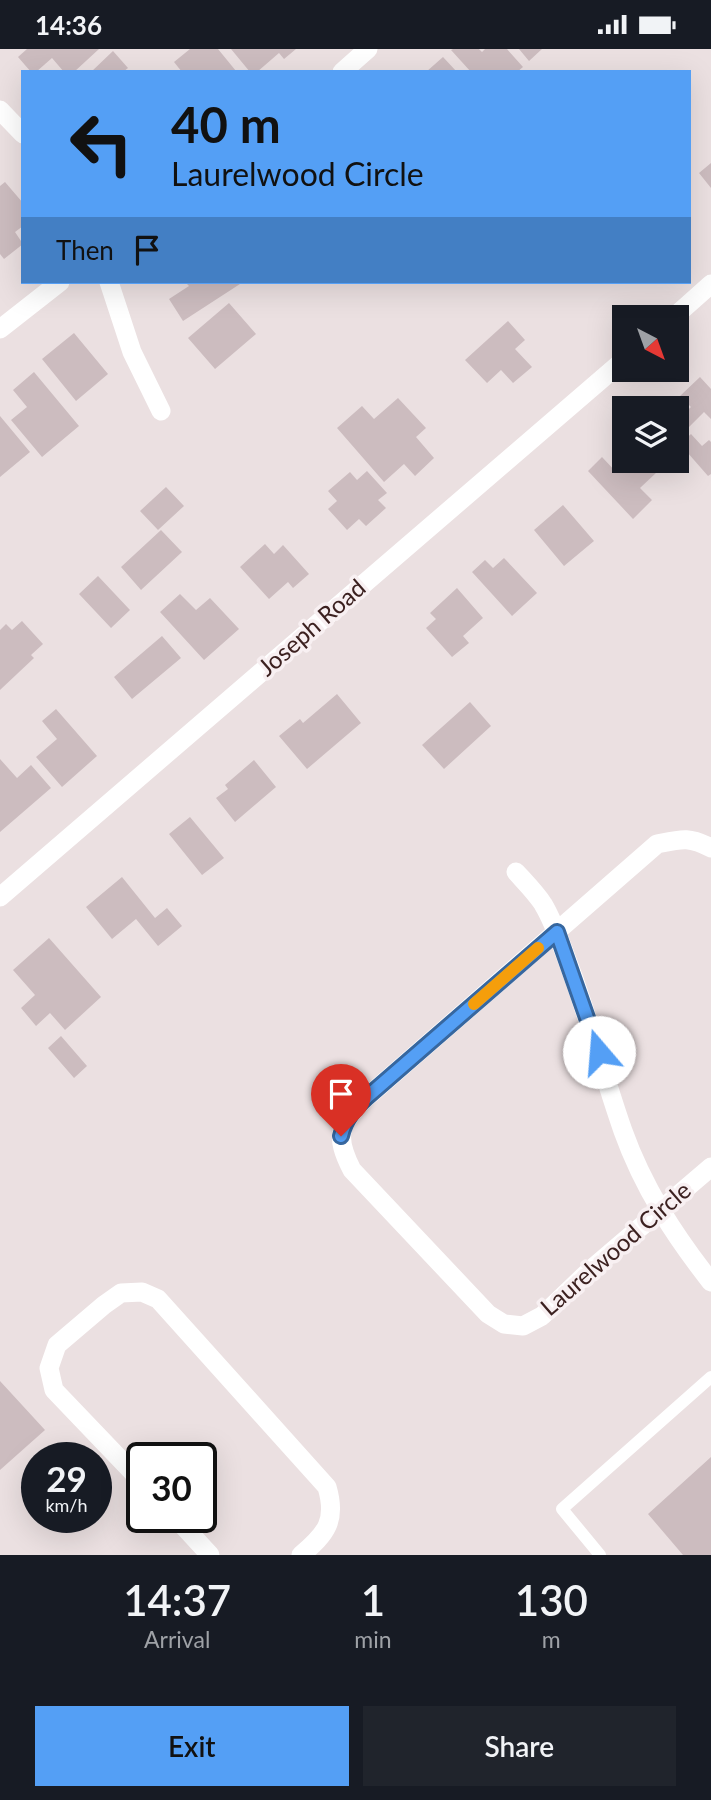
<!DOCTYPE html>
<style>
body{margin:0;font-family:Lato,sans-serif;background:#20242c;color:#f1f3f6;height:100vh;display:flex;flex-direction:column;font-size:26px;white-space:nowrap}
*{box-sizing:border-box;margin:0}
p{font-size:23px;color:#9ea1a6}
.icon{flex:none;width:38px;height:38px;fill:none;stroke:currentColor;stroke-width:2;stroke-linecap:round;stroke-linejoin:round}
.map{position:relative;height:1506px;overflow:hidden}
.sheet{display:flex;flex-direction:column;background:#171b24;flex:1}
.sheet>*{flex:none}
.top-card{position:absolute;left:21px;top:21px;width:670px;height:214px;border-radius:0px;box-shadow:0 7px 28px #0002;background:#549ff5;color:#111;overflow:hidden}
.needle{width:46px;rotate:139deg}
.tools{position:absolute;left:612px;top:256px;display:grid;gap:14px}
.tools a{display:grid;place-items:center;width:77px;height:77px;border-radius:0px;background:#171b24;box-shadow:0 7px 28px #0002;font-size:35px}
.speed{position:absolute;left:21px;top:1393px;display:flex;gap:14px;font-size:35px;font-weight:700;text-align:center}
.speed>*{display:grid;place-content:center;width:91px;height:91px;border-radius:50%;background:#171b24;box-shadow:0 7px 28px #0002;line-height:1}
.speed small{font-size:18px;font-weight:400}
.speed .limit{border:4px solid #111;border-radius:10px;background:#fff;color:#111}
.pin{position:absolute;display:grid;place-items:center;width:60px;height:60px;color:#fff;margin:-72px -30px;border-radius:50% 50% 50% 0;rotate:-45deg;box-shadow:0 0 7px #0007}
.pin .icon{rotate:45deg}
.me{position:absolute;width:77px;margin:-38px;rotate:342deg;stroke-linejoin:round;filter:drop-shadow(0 0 5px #0008)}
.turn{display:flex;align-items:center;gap:24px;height:147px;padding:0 35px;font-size:32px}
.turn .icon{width:91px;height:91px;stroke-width:2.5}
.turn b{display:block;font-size:49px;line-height:60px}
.then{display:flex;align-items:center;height:66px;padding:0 35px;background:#0003;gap:14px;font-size:26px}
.eta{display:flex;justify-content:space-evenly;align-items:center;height:119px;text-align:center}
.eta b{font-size:42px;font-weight:600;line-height:49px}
.primary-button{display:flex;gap:14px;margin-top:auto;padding:14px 35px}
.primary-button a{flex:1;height:80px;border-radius:0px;background:#549ff5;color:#111;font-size:28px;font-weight:600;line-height:80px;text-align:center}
.primary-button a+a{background:#20242c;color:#f1f3f6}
.status{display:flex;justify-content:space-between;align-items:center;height:49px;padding:0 35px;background:#171b24;direction:ltr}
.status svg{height:19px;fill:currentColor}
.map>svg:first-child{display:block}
</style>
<div class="status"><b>14:36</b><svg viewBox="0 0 49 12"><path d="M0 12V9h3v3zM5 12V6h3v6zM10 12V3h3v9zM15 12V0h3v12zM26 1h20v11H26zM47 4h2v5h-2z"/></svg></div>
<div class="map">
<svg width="711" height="1506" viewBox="0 0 711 1506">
<rect width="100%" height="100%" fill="#ebe0e1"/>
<path fill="#ccbcbf" d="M27 0H99L74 23H64L52 9 36 23H31L18 8Z
M190 0H218L236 22 182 23 174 13Z
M231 0H296L284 10 279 4 257 23H250Z
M453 0H479L482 3 485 0H507L523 18 517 23H471L451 1Z
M519 0H542L529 12Z
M113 2 128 19 123 23H91Z
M443 8 457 23H426Z
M711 114V139L699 124Z
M5 133 23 154V177L15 183 23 195 4 210 0 205V137Z
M185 233H238L240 235 183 272 169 250 189 237Z
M229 254 256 285 215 320 188 289Z
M508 272 525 291 515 300 532 318 513 334 501 321 487 334 465 311Z
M74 284 108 325 76 352 42 310Z
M34 323 79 377 42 408 11 371 27 358 13 341Z
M700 328 711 340V370L704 363 689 378 680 368 691 358 680 347Z
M398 349 426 379 416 388 434 409 415 427 404 415 384 433 337 379 362 357 374 370Z
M0 367 30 403 0 428Z
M691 385 702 397 709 391 711 393V425L708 427 680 395Z
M602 408 617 424 630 411H647L657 423 640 439 652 451 633 470 588 422Z
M367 422 387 444 378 451 386 459 366 477 359 470 347 481 328 460 337 452 328 442 350 423 357 431Z
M166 438 184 457 158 481 140 462Z
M563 456 594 492 564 517 534 481Z
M161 481 182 503 141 541 121 518Z
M265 495 274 505 283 496 309 525 293 539 288 533 269 550 240 518Z
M504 509 537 544 512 567 472 523 485 511 493 519Z
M98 527 130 561 111 579 79 545Z
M457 539 483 569 463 587 469 594 452 608 426 579 436 570 430 564Z
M180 545 196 561 210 549 239 580 204 611 160 563Z
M22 572 43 595 31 606 34 609 0 641V581L6 575 12 581Z
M162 587 181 609 132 650 114 628Z
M337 645 361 674 307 720 279 687 300 670 303 674Z
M470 653 491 677 444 720 422 696Z
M56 660 97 707 62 738 36 708 57 690 42 672Z
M0 710 17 729 31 716 51 739 0 783Z
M254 711 276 738 235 773 216 749 228 740 225 736Z
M190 768 224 809 202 826 169 785Z
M122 828 155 869 167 859 182 877 158 897 136 870 112 890 86 858Z
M49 889 101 948 65 981 50 964 36 977 21 959 35 946 13 921Z
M61 987 87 1017 74 1029 48 999Z
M0 1332 45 1381 0 1421Z
M711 1408V1506H683L648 1465Z"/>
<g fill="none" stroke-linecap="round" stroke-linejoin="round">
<path stroke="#fff" stroke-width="12" d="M600 1506 562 1460 711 1328"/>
<path stroke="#fff" stroke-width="19" d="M342 23 368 0
M0 61 23 85
M109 233 132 303 161 362
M674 268 711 235
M0 280 60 233
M711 799C689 787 681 790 657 795L367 1048C339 1075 334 1086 352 1121L488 1265 504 1275 523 1277 542 1267 588 1223 711 1118
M516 823C525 833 536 844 543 855 555 875 562 898 570 919 590 973 604 1028 623 1082 643 1138 674 1186 711 1233
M0 848 625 310
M142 1433 54 1341 49 1319 57 1296 104 1256 121 1244 142 1243 158 1250 327 1438C337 1472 326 1485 301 1506
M175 1468 210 1506"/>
</g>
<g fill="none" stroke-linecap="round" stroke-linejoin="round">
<g stroke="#37679f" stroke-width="18">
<path id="route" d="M341 1087C345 1070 354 1060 367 1048L557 883 599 1003"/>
</g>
<use href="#route" stroke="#549ff5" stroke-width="12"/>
<path stroke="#f59e0b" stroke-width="12" d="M474 955 538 899"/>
</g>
<g text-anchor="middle" stroke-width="7" stroke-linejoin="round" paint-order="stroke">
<g font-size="24" fill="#3c2120" stroke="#f8f0f2">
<text transform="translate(312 579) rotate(-41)" y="8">Joseph Road</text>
<text transform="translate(616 1200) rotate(-41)" y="8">Laurelwood Circle</text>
</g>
</g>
</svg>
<div class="tools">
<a><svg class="needle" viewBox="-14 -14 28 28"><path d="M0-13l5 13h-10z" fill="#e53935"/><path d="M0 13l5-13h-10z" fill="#9ea1a6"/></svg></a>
<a><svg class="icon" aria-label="layers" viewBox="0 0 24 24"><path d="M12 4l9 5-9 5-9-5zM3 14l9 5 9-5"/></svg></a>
</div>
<div class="speed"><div>29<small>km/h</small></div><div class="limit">30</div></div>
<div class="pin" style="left:341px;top:1087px;background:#d93025"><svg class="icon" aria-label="arrive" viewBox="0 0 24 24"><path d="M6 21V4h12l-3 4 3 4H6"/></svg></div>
<svg class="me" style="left:599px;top:1003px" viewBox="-20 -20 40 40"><circle r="19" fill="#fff"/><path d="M0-13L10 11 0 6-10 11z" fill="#549ff5"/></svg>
<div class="top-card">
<div class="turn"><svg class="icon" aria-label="left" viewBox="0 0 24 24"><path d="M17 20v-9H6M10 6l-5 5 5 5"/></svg><div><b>40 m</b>Laurelwood Circle</div></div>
<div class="then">Then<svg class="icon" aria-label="arrive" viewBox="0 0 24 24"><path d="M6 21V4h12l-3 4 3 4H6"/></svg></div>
</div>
</div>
<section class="sheet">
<div class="eta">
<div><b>14:37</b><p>Arrival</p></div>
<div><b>1</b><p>min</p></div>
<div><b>130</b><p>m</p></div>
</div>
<div class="primary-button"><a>Exit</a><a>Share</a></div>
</section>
